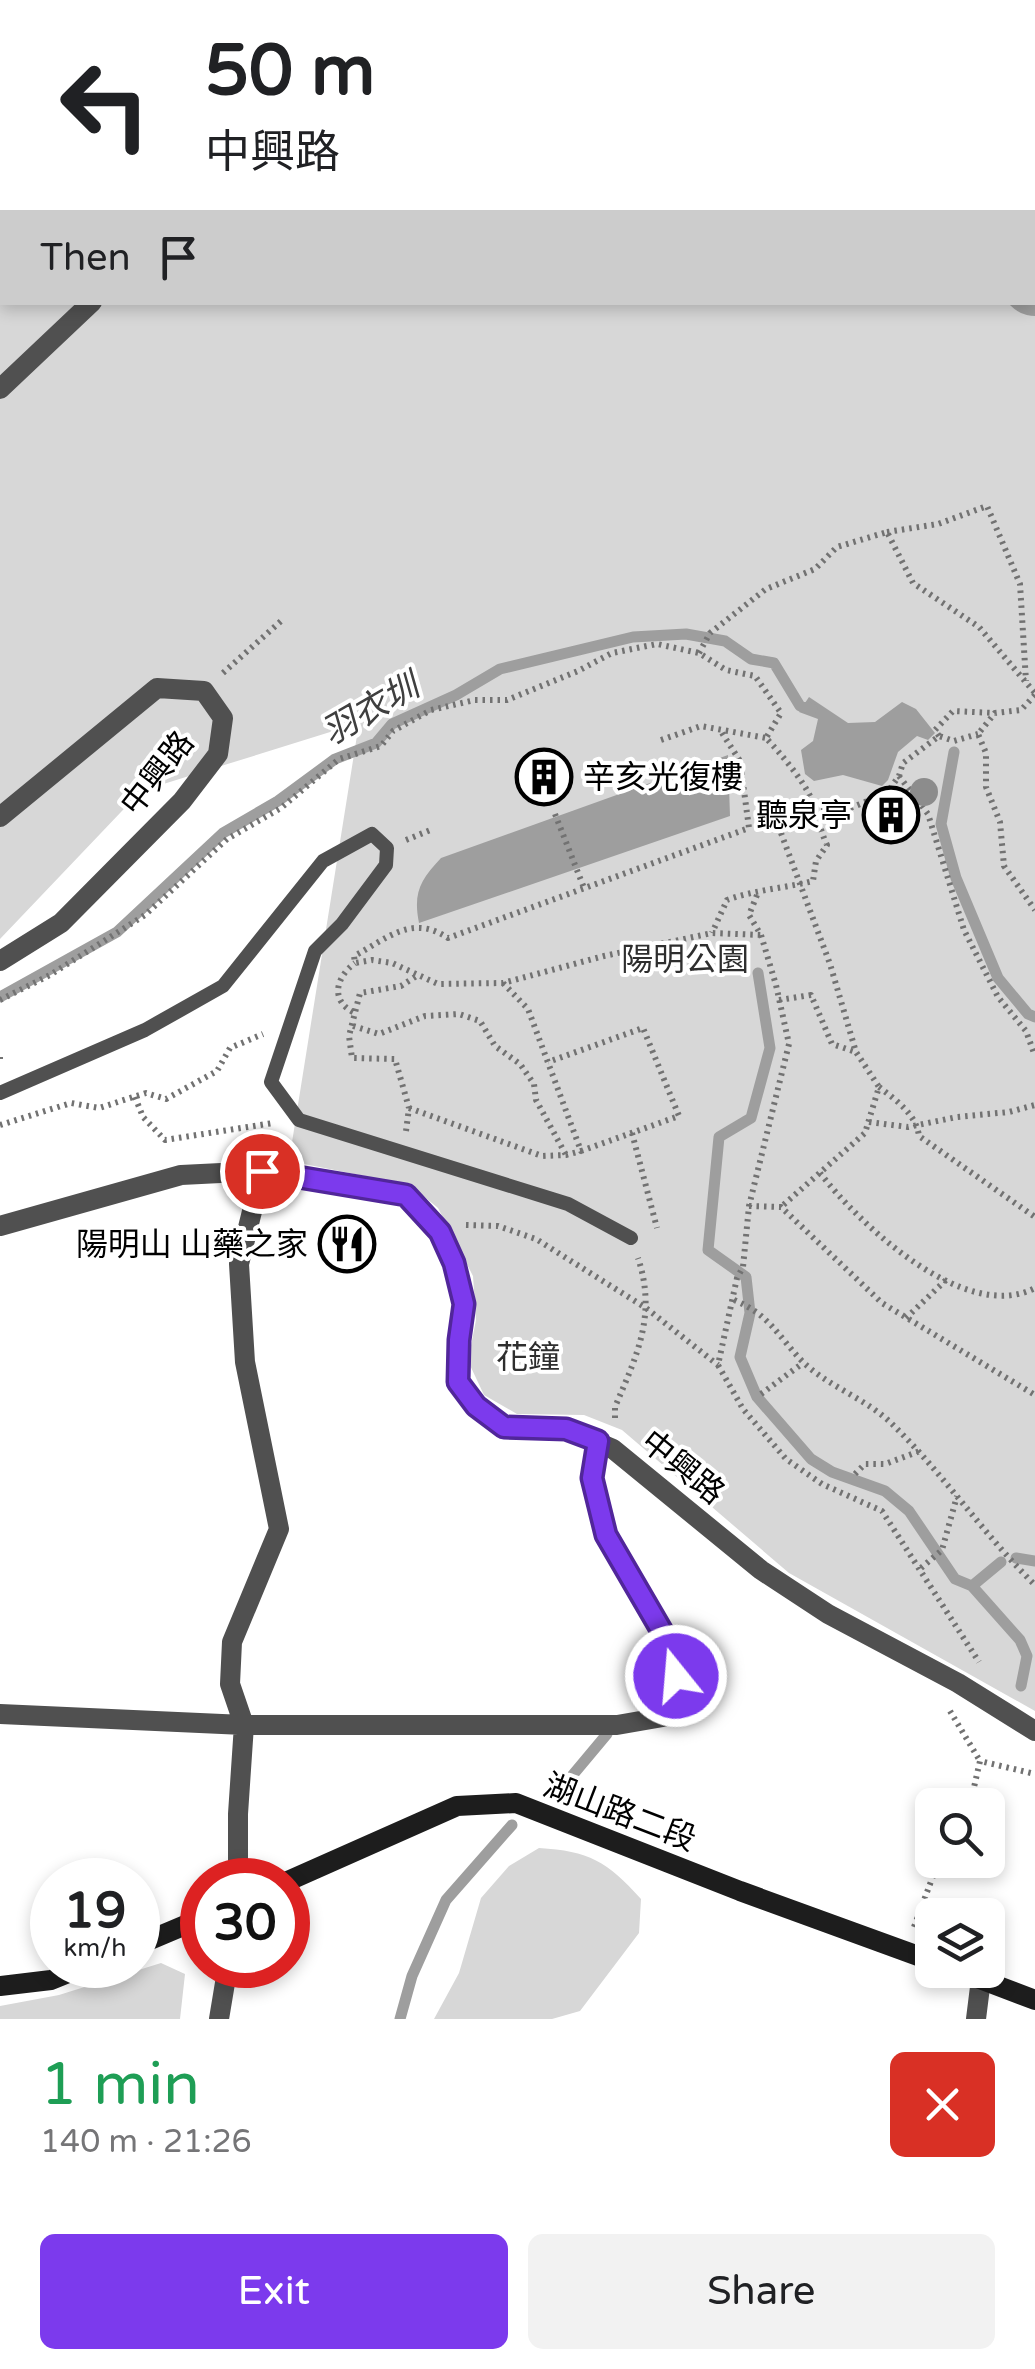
<!DOCTYPE html>
<meta charset="utf-8">
<style>
body{margin:0;font-family:"Varela Round","Noto Sans TC",sans-serif;background:#f2f2f2;color:#202124;height:100vh;display:flex;flex-direction:column;font-size:38px;white-space:nowrap}
*{box-sizing:border-box;margin:0}
p{font-size:32px;color:#757577}
.icon{flex:none;width:55px;height:55px;fill:none;stroke:currentColor;stroke-width:2;stroke-linecap:round;stroke-linejoin:round}
.map{position:relative;height:2019px;overflow:hidden}
.side{display:flex;flex-direction:column;background:#fff;flex:1}
.side>*{flex:none}
.hud{position:absolute;left:0px;top:0px;width:1035px;height:305px;box-shadow:0 5px 15px #0003;background:#fff;color:#202124;overflow:hidden}
.controls{position:absolute;left:915px;top:1788px;display:grid;gap:20px}
.controls a{display:grid;place-items:center;width:90px;height:90px;border-radius:15px;background:#fff;box-shadow:0 5px 15px #0003;font-size:50px}
.speed{position:absolute;left:30px;top:1858px;display:flex;gap:20px;font-size:50px;font-weight:700;text-align:center}
.speed>*{display:grid;place-content:center;width:130px;height:130px;border-radius:50%;background:#fff;box-shadow:0 5px 15px #0003;line-height:1}
.speed small{font-size:25px;font-weight:400}
.speed .limit{border:15px solid #d22;background:#fff;color:#111}
.pin{position:absolute;display:grid;place-items:center;width:85px;height:85px;color:#fff;margin:-42px;border:5px solid #fff;border-radius:50%;box-shadow:0 2px 10px #0007}
.me{position:absolute;width:110px;margin:-55px;rotate:343deg;stroke-linejoin:round;filter:drop-shadow(0 0 8px #0008)}
.turn{display:flex;align-items:center;gap:35px;height:210px;padding:0 40px;font-size:45px}
.turn .icon{width:130px;height:130px;stroke-width:2.5}
.turn b{display:block;font-size:70px;line-height:85px}
.then{display:flex;align-items:center;height:95px;padding:0 40px;background:#0003;gap:20px;font-size:38px}
.round{display:grid;place-items:center;flex:none;width:105px;height:105px;border-radius:15px;background:#f2f2f2}
.headline{display:flex;align-items:center;justify-content:space-between;height:170px;padding:0 40px}
h1{font-size:60px;font-weight:600;line-height:75px;color:#1e9e55}
.primary-button{display:flex;gap:20px;margin-top:auto;padding:20px 40px}
.primary-button a{flex:1;height:115px;border-radius:15px;background:#7c3aed;color:#fff;font-size:40px;font-weight:600;line-height:115px;text-align:center}
.primary-button a+a{background:#f2f2f2;color:#202124}
.map>svg:first-child{display:block}
</style>
<div class="map">
<svg width="1035" height="2019" viewBox="0 0 1035 2019">
<rect width="100%" height="100%" fill="#fff"/>
<path fill="#d7d7d7" fill-rule="evenodd" d="M0 0H1035V1711L789 1573 622 1430 584 1415 517 1414 484 1395 468 1361 476 1320 473 1276 438 1208 410 1185 289 1161 359 723 141 791 0 939ZM2 2H1032V302H2Z
M539 1848C589 1851 607 1861 641 1899L639 1933 580 2011 552 2019H434L459 1973 481 1898 509 1866Z
M161 1963 185 1974 180 2019H0V2006L59 1995Z"/>
<path fill="#9e9e9e" d="M809 697 848 723 875 722 902 702 916 709 935 733 928 740 917 736 898 752 888 780 882 786 843 775 814 781 805 774 801 750 813 741 818 719 799 712Z
M728 755 730 816 419 923C413 893 420 880 441 858Z"/>
<g fill="none" stroke-linecap="round" stroke-linejoin="round">
<path stroke="#9e9e9e" stroke-width="11" d="M954 752 941 824 956 878 998 978 1028 1014 1035 1017
M758 973 770 1048 751 1118 719 1137 708 1250 746 1277 750 1313 740 1357 757 1397 811 1459 832 1472 885 1491 909 1511 955 1579 972 1586 1020 1640 1027 1656 1021 1686
M0 997 117 932 223 833 278 801 335 759 376 743 392 724 456 695 500 669 633 637 686 634 725 641 751 659 774 663 800 706 812 709
M1016 1558 1035 1561
M972 1586 1001 1562
M561 1789 607 1734
M400 2019 412 1976 446 1900 512 1825"/>
<path stroke="#9e9e9e" stroke-width="68" d="M908 0 909 2
M1032 277 1035 282"/>
<path stroke="#727272" stroke-width="6" stroke-dasharray="2.5 5" stroke-linecap="butt" d="M887 532 938 524 987 506 1020 584 1026 681
M699 653 710 633 766 589 815 569 837 547 887 532 913 583 979 627 1035 693
M223 673 281 621
M1035 695 1021 710 995 713 978 734 986 753V787L1000 822 1004 866 1035 910
M722 733 740 761 749 828 448 938C412 914 388 938 354 956L355 963 372 960 392 963 438 984 503 983 604 956 712 933 761 935
M939 736 935 730 953 711 995 713
M661 740 701 726 766 738
M899 776 928 814 964 930 998 997 1026 1031 1035 1056
M814 806 843 811 887 793 899 776 903 763 939 736 954 741 978 734
M555 814 584 888
M766 818 805 827 815 820
M781 833 830 964 856 1052 879 1087 865 1133 781 1207
M406 840 433 829
M757 895 749 915 761 935 776 985 789 1044 749 1206 743 1267 737 1278 718 1365 743 1409 786 1459 822 1484 882 1511 979 1662
M503 983 528 1009 581 1151 679 1116 643 1028 548 1062
M0 1000 50 975 145 915 227 839 281 808 339 759 381 746 393 731 431 710 475 700H507L578 671 612 653 657 644 699 653 726 670 755 676 781 713 766 738C781 754 808 785 814 806 819 820 820 830 827 845L816 861 813 881C785 888 754 890 727 900L712 933
M779 1000 811 995 832 1044 856 1052
M353 1012C330 1000 336 977 355 963
M353 1026 379 1034 425 1016 459 1014 480 1021 495 1046 520 1064 534 1084 536 1100 566 1155
M0 1057V1059
M879 1087C896 1100 916 1114 919 1136L1035 1217
M135 1097 143 1117 165 1140 273 1123
M409 1108 542 1156 566 1155 581 1151
M869 1122 908 1127 957 1117 1009 1112 1035 1105
M0 1125 71 1103 99 1108 146 1093 166 1099 217 1071 230 1048 263 1034
M406 1131 409 1108 395 1059 352 1058 349 1036 360 993 401 986 418 975
M632 1133 657 1228
M820 1173C860 1225 965 1324 1035 1288
M749 1206 781 1207 882 1303 1035 1395
M466 1225 498 1226 536 1239 646 1308 718 1365
M734 1300C770 1315 777 1335 802 1361 827 1386 865 1398 891 1423 943 1473 983 1534 1035 1585
M906 1318 947 1279
M761 1394 803 1363
M615 1418V1407C637 1355 657 1315 638 1258
M855 1474 865 1464H885L920 1451
M921 1568 942 1550 957 1496
M950 1711 980 1761
M964 1805 972 1796 980 1761 1035 1774
M914 1927 939 1860"/>
<path stroke="#505050" stroke-width="14" d="M0 1093 145 1030 223 986 323 861 372 834 387 848 386 865 342 924 315 951 271 1082 299 1120 568 1204 631 1238"/>
<path stroke="#505050" stroke-width="20" d="M177 2 179 0
M308 2 309 0
M0 213 2 211
M0 389 92 302
M0 817 157 688 204 691 223 718 218 754 182 801 61 923 0 961
M0 1226 181 1175 262 1171 406 1195 440 1233 454 1263 464 1304 459 1340V1382L476 1406 504 1427 566 1429 613 1449 761 1570 828 1614 958 1683 1035 1731
M0 1714 244 1725H617L663 1717 677 1701 674 1651 606 1535 592 1478 598 1441
M238 1880V1814L244 1725 230 1684 232 1642 279 1529 245 1362 239 1264 262 1171
M219 2019 228 1965
M976 2019 981 1979"/>
<path stroke="#1d1d1d" stroke-width="20" d="M288 1881 457 1806 516 1803 740 1891 932 1961
M138 1945 202 1918
M956 1970 1035 2000
M0 1986 51 1980 88 1965"/>
</g>
<circle fill="#8c8c8c" cx="924" cy="792" r="14"/>
<g fill="none" stroke-linecap="round" stroke-linejoin="round">
<g stroke="#51269a" stroke-width="25">
<path id="route" d="M262 1171 406 1195 440 1232 454 1263 464 1304 459 1340 458 1382 476 1406 504 1427 566 1429 598 1441 592 1478 606 1535 674 1652 676 1676"/>
</g>
<use href="#route" stroke="#7c3aed" stroke-width="18"/>
</g>
<defs>
<g id="building-ring" transform="scale(2.875)"><circle r="9.5" fill="#fff" stroke="#000" stroke-width="1.5"/><path d="M-4-6H4V6H1V3H-1V6H-4ZM-2.5-4.3h1.7v1.8h-1.7ZM.8-4.3h1.7v1.8H.8ZM-2.5-1h1.7V.8h-1.7ZM.8-1h1.7V.8H.8Z" fill="#000"/></g>
<g id="restaurant-ring" transform="scale(2.875)"><circle r="9.5" fill="#fff" stroke="#000" stroke-width="1.5"/><path d="M-5-6h1v4h1v-4h1v4h1v-4h1v5L-1.5 .5V6h-2V.5L-5-1ZM5-6V6H3V1.5H1.5Q1.5-4 5-6Z" fill="#000"/></g>
</defs>
<g fill-rule="evenodd">
<use href="#building-ring" x="544" y="777"/>
<use href="#building-ring" x="891" y="815"/>
<use href="#restaurant-ring" x="347" y="1244"/>
</g>
<g text-anchor="middle" stroke-width="8" stroke-linejoin="round" paint-order="stroke">
<g font-size="32" fill="#000" stroke="#fff">
<text transform="translate(157 773) rotate(-52)" y="11">中興路</text>
<text transform="translate(683 1467) rotate(39)" y="11">中興路</text>
<text transform="translate(620 1812) rotate(21)" y="11">湖山路二段</text>
</g>
<g font-size="32" fill="#000" stroke="#fff" text-anchor="end">
<text x="583" y="788" text-anchor="start">辛亥光復樓</text>
<text x="852" y="826">聽泉亭</text>
<text x="308" y="1255">陽明山 山藥之家</text>
</g>
<g font-size="32" fill="#2e2e2e" stroke="#fff">
<text x="685" y="970">陽明公園</text>
<text x="528" y="1368">花鐘</text>
</g>
<g font-size="35" font-style="italic" fill="#3f3f3f" stroke="#fff">
<text transform="translate(370 709) rotate(-30)" y="12">羽衣圳</text>
</g>
</g>
</svg>
<div class="controls">
<a><svg class="icon" aria-label="search" viewBox="0 0 24 24"><circle cx="10" cy="10" r="6"/><path d="M15 15l6 6"/></svg></a>
<a><svg class="icon" aria-label="layers" viewBox="0 0 24 24"><path d="M12 4l9 5-9 5-9-5zM3 14l9 5 9-5"/></svg></a>
</div>
<div class="speed"><div>19<small>km/h</small></div><div class="limit">30</div></div>
<div class="pin" style="left:262px;top:1171px;background:#d93025"><svg class="icon" aria-label="arrive" viewBox="0 0 24 24"><path d="M6 21V4h12l-3 4 3 4H6"/></svg></div>
<svg class="me" style="left:676px;top:1676px" viewBox="-20 -20 40 40"><circle r="17" fill="#7c3aed" stroke="#fff" stroke-width="3"/><path d="M0-11L8 9 0 5-8 9z" fill="#fff"/></svg>
<div class="hud">
<div class="turn"><svg class="icon" aria-label="left" viewBox="0 0 24 24"><path d="M17 20v-9H6M10 6l-5 5 5 5"/></svg><div><b>50 m</b>中興路</div></div>
<div class="then">Then<svg class="icon" aria-label="arrive" viewBox="0 0 24 24"><path d="M6 21V4h12l-3 4 3 4H6"/></svg></div>
</div>
</div>
<section class="side">
<div class="headline"><div><h1>1 min</h1><p>140 m · 21:26</p></div><a class="round" style="background:#d93025;color:#fff"><svg class="icon" aria-label="close" viewBox="0 0 24 24"><path d="M6 6l12 12M18 6L6 18"/></svg></a></div>
<div class="primary-button"><a>Exit</a><a>Share</a></div>
</section>
